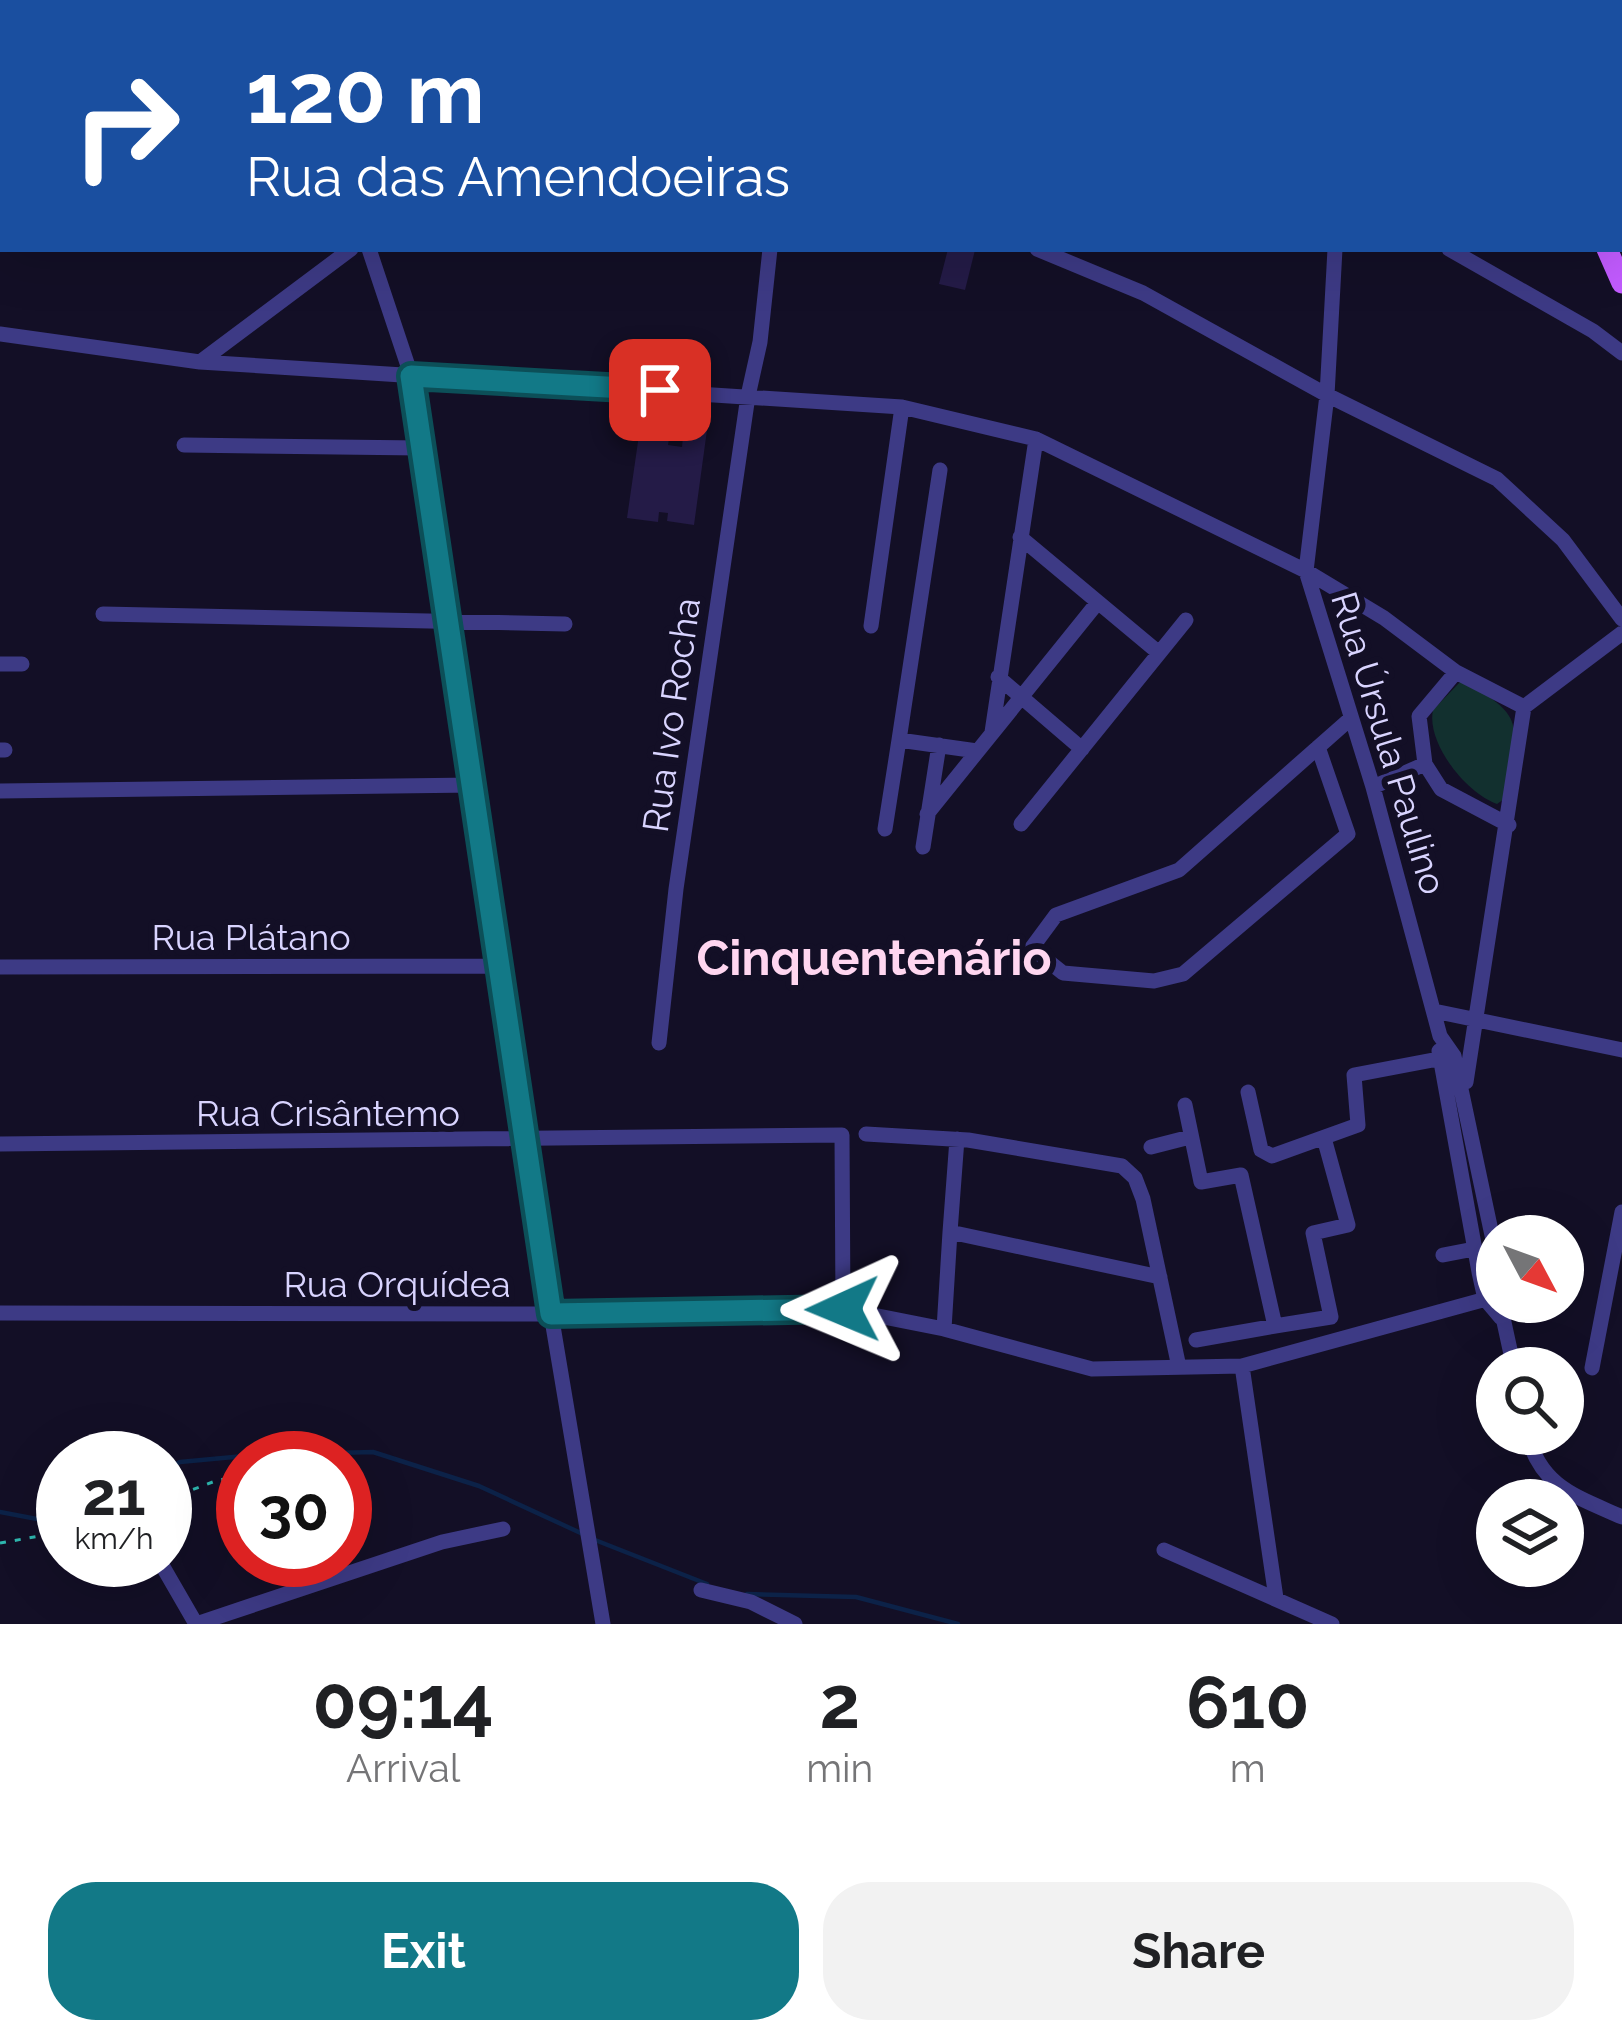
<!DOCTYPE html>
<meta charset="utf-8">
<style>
body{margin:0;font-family:Raleway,sans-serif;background:#f2f2f2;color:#202124;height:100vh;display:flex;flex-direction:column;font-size:45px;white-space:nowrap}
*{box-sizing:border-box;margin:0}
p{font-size:39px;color:#757577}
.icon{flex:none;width:66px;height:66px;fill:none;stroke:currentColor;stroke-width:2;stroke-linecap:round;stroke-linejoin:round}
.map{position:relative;height:1624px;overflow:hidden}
.drawer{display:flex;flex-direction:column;background:#fff;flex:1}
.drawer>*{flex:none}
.top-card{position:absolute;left:0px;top:0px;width:1623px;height:252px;box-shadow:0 12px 48px #0002;background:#1a4fa0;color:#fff;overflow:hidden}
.needle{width:78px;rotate:131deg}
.buttons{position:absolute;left:1476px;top:1215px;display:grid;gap:24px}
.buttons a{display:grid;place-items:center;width:108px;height:108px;border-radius:50%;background:#fff;box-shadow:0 12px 48px #0002;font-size:60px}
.speed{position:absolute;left:36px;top:1431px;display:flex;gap:24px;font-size:60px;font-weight:700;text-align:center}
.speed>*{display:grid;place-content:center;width:156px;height:156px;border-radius:50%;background:#fff;box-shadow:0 12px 48px #0002;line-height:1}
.speed small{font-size:30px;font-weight:400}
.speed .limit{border:18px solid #d22;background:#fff;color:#111}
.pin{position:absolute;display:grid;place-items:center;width:102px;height:102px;color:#fff;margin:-51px;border-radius:24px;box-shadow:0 6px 18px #0006}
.me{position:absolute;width:132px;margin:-66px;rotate:269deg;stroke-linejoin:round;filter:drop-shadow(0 0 9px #0008)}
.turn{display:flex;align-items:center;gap:42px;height:252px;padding:0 48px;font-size:54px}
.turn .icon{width:156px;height:156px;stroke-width:2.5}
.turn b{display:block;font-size:84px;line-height:102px}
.eta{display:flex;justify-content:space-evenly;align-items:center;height:204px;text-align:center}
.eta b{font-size:72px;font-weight:700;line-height:84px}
.action{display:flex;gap:24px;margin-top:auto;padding:24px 48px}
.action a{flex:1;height:138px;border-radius:48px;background:#127987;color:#fff;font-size:48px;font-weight:700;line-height:138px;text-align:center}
.action a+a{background:#f2f2f2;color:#202124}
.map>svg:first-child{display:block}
</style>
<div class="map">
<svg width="1622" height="1624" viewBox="0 0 1622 1624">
<rect width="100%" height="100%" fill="#130f26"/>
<path fill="#12302f" d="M1462 680C1532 720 1515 725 1504 799L1497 804C1466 793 1426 743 1433 710Z"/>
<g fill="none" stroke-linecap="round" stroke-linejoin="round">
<path stroke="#0c2248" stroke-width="4.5" d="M165 1470 180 1462 255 1455 373 1452 479 1486 585 1535
M0 1512 63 1524
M595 1540 707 1584
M747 1594 856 1597 958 1624"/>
</g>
<path fill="#241b47" d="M948 249 975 250 965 290 939 284Z
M641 421 671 425 668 445 682 447 684 427 707 430 694 525 667 521 668 513 659 512 658 522 627 518Z"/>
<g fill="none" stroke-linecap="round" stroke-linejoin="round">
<path stroke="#2fb8b0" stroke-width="3" stroke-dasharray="6 9" stroke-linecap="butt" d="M165 1500 218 1480 243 1477
M0 1543 63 1532"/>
<path stroke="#3d3a85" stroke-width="15" d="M395 0 396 3
M554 0 591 3
M1313 0V3
M274 3V0
M785 3V0
M369 249 411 375 551 1314 603 1624
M1037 249 1143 293 1327 395 1497 479 1563 540 1622 619
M1335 249 1327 395 1306 571 1373 787 1440 1036 1454 1056 1497 1259
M1449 249 1593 331 1622 353
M0 334 200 362 902 407 1036 439 1306 571 1384 618 1456 672 1524 707
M200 362 351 249
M184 445 420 448
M1020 537 1159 653
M103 614 565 624
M871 626 902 407
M0 664H22
M1456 672 1419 716 1425 764 1441 789 1509 825
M998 677 1082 749
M1524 707 1622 633
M992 732 1036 439
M899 740 940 470
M0 750H5
M1373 787 1425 764
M0 791 474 785
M927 814 1098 602
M1021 824 1186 620
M885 829 899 740 977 751
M923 847 939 745
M1033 949 1063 973 1154 981 1183 974 1348 834 1318 747
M1025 957 1056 915 1179 870 1350 719
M0 967 502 966
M1434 1011 1622 1050
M659 1043 676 889 748 396 760 342 770 249
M1439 1051 1479 1272 1485 1299 1501 1318
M1466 1082 1524 707
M1248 1092 1261 1150 1272 1156 1358 1125 1354 1075 1454 1056
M1185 1105 1201 1182 1241 1175 1275 1326 1331 1317 1313 1233 1348 1225 1324 1138
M866 1134 968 1140 1122 1166 1135 1178 1143 1199 1179 1367
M957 1139 950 1232 1160 1277
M0 1144 842 1135 843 1309
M1151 1147 1190 1137
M1443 1255 1474 1249
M0 1313 551 1314 843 1309 944 1329 1092 1369 1242 1366 1497 1296
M1502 1313 1514 1368
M944 1329 950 1232
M1196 1340 1275 1326
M1242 1366 1276 1598
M1592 1368 1622 1212
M1527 1434C1541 1487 1575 1496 1622 1517
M1164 1550 1332 1624
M159 1560 196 1624
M701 1590 751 1602 795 1624
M196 1624 442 1542 503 1529"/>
<path stroke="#c25bff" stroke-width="21" d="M1347 0 1352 3
M1397 0 1403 3
M1620 48 1622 43
M1620 116 1622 117
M1620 169 1622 168
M1607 249 1622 283"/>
</g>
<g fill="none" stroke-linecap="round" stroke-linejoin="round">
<g stroke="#0c4f58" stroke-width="30">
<path id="route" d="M660 390 411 376 551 1314 843 1309"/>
</g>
<use href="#route" stroke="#127987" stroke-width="21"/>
</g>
<g text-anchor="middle" stroke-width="12" stroke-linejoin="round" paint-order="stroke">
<g font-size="36" fill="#d9d4ff" stroke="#130f26">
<text transform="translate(671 715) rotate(-82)" y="13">Rua Ivo Rocha</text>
<text transform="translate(1389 743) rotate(73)" y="13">Rua Úrsula Paulino</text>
<text x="251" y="950">Rua Plátano</text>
<text x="328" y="1126">Rua Crisântemo</text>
<text x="397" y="1297">Rua Orquídea</text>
</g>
<g font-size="48" font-weight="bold" fill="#ffd6f0" stroke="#130f26">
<text x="874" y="975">Cinquentenário</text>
</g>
</g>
</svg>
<div class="buttons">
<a><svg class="needle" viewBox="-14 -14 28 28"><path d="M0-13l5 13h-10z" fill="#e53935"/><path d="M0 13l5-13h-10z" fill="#757577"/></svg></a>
<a><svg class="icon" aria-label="search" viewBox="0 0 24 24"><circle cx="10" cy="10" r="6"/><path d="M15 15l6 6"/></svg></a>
<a><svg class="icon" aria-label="layers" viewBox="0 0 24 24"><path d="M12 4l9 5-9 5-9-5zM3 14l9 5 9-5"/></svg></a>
</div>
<div class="speed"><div>21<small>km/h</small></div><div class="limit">30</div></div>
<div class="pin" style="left:660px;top:390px;background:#d93025"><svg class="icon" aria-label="arrive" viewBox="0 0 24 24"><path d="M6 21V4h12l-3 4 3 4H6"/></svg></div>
<svg class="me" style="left:843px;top:1309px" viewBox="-20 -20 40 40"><path d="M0-17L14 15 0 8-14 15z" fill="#127987" stroke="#fff" stroke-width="4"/></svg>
<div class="top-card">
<div class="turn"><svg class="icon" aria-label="right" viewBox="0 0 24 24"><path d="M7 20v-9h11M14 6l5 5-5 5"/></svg><div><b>120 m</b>Rua das Amendoeiras</div></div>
</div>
</div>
<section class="drawer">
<div class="eta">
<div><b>09:14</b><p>Arrival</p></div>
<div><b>2</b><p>min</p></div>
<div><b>610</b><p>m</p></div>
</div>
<div class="action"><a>Exit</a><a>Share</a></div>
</section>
